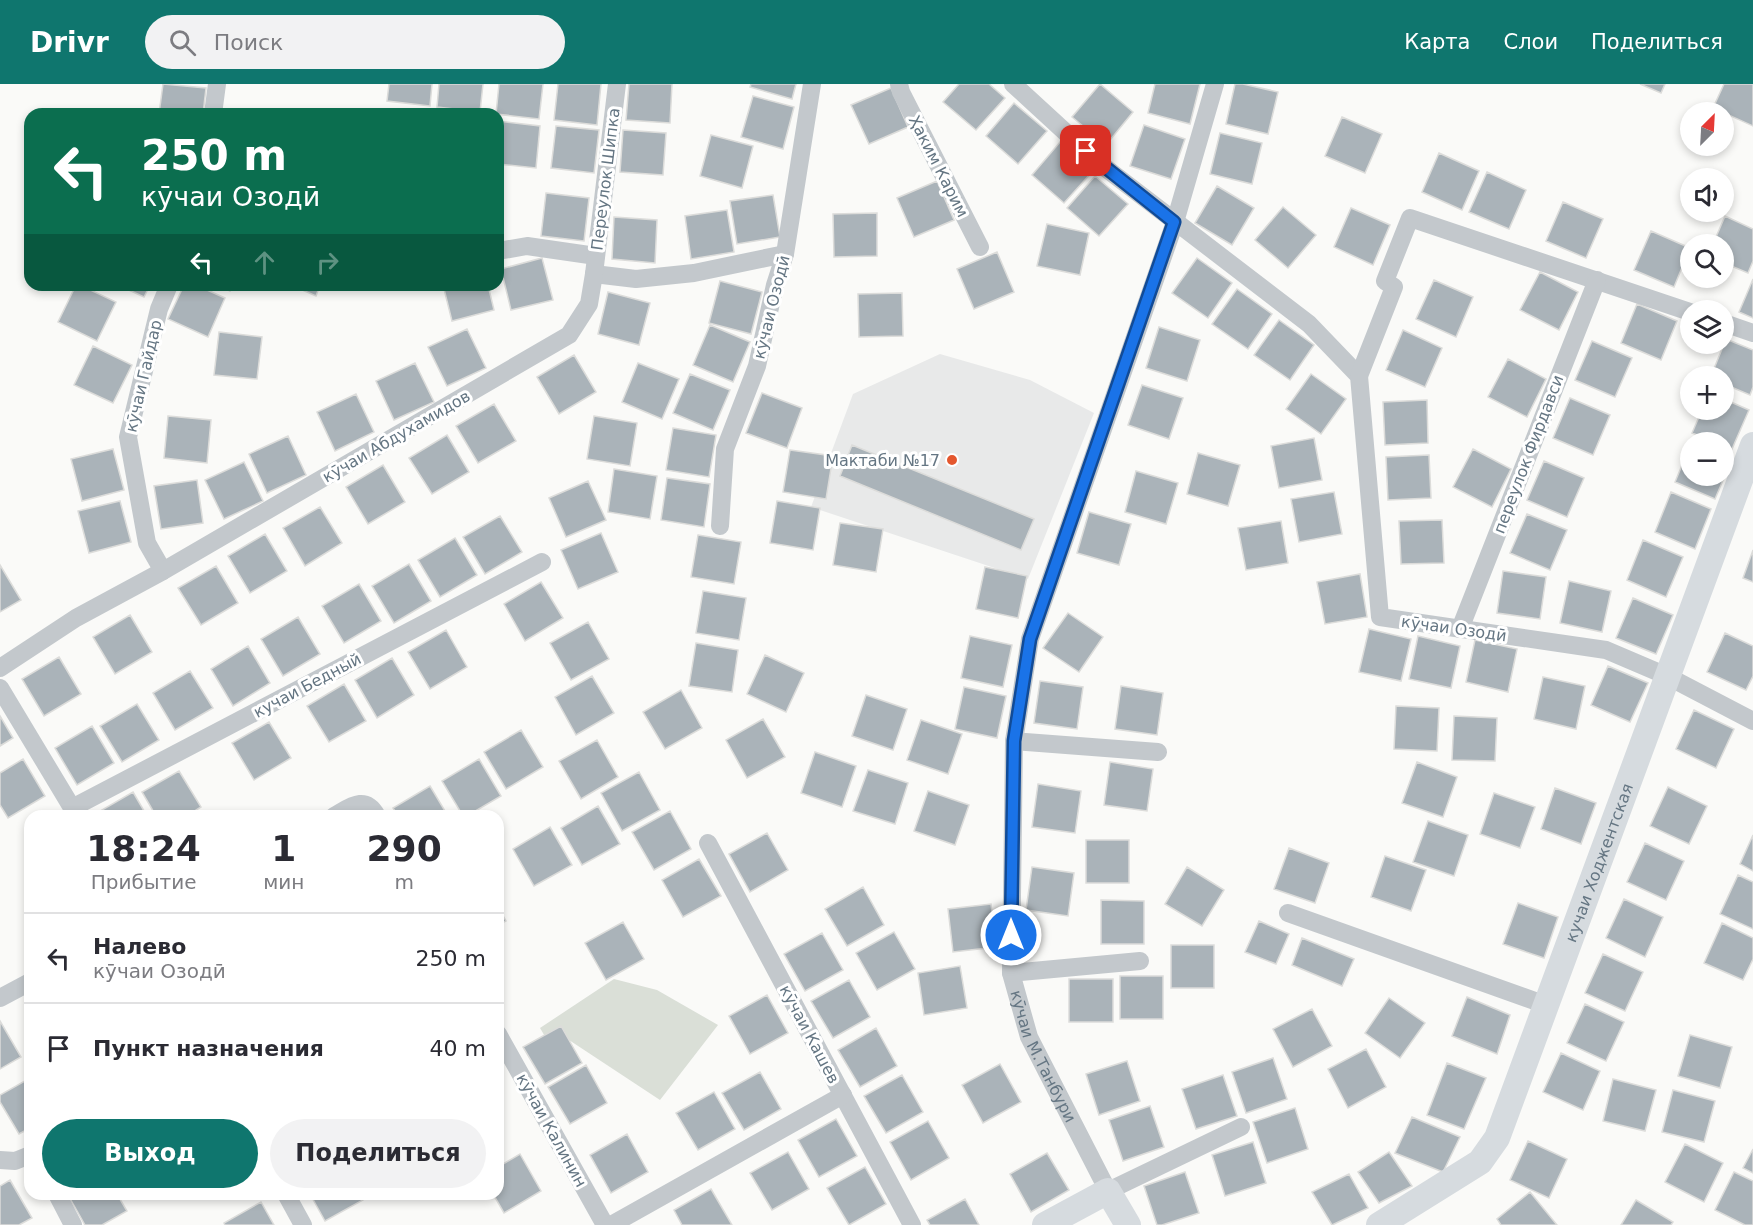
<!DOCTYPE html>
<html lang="ru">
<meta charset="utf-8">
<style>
body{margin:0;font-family:"DejaVu Sans",sans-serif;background:#f2f2f3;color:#2b2b33;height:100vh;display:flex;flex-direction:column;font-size:22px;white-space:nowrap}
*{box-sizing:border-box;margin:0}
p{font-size:20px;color:#7c7c81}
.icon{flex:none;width:33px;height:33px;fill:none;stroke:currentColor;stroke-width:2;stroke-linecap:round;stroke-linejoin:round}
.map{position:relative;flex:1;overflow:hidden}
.side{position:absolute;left:24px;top:726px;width:480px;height:390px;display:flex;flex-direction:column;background:#fff;border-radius:18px;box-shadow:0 3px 9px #0003}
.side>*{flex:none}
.hud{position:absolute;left:24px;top:24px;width:480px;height:183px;border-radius:18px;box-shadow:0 3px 9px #0003;background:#0b6e4f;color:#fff;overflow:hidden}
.needle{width:39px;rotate:24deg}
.controls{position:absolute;left:1680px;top:18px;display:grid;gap:12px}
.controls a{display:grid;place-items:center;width:54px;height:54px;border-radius:50%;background:#fff;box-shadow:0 3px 9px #0003;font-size:30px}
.pin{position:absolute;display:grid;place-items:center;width:51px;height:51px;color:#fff;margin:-26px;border-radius:12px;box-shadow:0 3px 9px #0006}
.me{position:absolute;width:66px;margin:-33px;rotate:0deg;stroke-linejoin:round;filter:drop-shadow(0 0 4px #0008)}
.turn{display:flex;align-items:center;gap:21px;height:126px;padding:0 18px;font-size:27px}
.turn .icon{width:78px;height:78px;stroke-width:2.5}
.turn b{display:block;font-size:42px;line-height:51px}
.lanes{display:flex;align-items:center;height:57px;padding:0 18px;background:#0003;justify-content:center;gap:30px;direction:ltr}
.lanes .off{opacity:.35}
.eta{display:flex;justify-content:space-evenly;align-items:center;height:102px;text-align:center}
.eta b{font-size:36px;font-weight:700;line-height:42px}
.cta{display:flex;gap:12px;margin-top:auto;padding:12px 18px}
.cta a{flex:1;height:69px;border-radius:36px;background:#0f766e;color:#fff;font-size:24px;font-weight:700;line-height:69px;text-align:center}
.cta a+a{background:#f2f2f3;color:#2b2b33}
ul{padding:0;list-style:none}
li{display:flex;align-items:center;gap:18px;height:90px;padding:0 18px;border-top:2px solid #e1e1e2}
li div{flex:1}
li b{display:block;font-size:22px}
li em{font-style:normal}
header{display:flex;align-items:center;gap:36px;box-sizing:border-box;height:84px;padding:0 30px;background:#0f766e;color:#fff}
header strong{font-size:28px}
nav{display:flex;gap:33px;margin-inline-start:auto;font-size:21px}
.search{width:420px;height:54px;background:#f2f2f3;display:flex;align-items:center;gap:15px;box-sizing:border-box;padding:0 21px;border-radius:33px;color:#7c7c81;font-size:22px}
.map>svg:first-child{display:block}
</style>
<header>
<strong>Drivr</strong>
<div class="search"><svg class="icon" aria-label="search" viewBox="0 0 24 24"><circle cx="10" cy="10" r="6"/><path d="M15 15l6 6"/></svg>Поиск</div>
<nav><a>Карта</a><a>Слои</a><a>Поделиться</a></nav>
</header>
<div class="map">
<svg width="1753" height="1141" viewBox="0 0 1753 1141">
<rect width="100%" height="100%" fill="#fafaf8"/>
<path fill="#e8e9e9" d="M940 270 1030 296 1094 329 1028 495 811 423 853 310Z"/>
<path fill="#dadfd7" d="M614 895 657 906 718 941 660 1016 569 956 553 966 540 944Z"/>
<path fill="#aab3b9" stroke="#dcdcda" stroke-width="1.5" d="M163 0 206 4 203 30H159Z
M389 0H432L430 22 387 17Z
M439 0H483L480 28 437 23Z
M499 0H543L539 35 496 30Z
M558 0H601L597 41 554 36Z
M629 0H672L670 39 626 36Z
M751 0H796L792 15 750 3Z
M959 0H989L1005 14 976 46 943 18Z
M1100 0 1133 28 1106 61 1072 33Z
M1155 0H1200L1190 40 1148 29Z
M1235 0H1243L1278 8 1268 50 1226 40Z
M1640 0H1665L1661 9Z
M1724 0H1753V42L1713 24Z
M891 4 908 43 869 60 851 21Z
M753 12 794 23 783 65 741 53Z
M1014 19 1047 47 1018 80 986 52Z
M1342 33 1382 50 1365 89 1325 72Z
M498 37 540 42 536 84 498 80Z
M1144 41 1185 55 1171 95 1130 82Z
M556 42 599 46 594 89 551 84Z
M623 46 666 49 663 91 620 88Z
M1220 49 1262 59 1252 100 1210 90Z
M711 51 753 62 742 104 700 92Z
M1060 58 1093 87 1064 119 1032 91Z
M1439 69 1479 87 1462 126 1422 108Z
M1487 88 1526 106 1509 145 1469 128Z
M1095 92 1128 120 1099 152 1067 124Z
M937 97 954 136 914 153 897 114Z
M1217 102 1254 124 1232 161 1195 139Z
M546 109 589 114 584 157 541 152Z
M773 111 780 153 737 160 730 117Z
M1563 118 1603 135 1586 174 1546 157Z
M1283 123 1316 151 1288 184 1255 156Z
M1351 124 1390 141 1373 181 1334 163Z
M727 126 734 168 691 175 685 132Z
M877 129V172L834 173 833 130Z
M1725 132 1753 145V177L1748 189 1724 179V160H1713Z
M614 133 657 136 655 179 612 175Z
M498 134 502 152 498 153Z
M1047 140 1089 149 1080 191 1037 182Z
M1651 147 1690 164 1674 203 1634 186Z
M997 168 1014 208 974 225 957 185Z
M542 174 553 216 511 226 501 185Z
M1197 174 1232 199 1208 234 1172 209Z
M1540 188 1578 208 1559 246 1520 226Z
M1753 195V234L1739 228Z
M1434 196 1473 213 1456 253 1416 235Z
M720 197 762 208 751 250 709 239Z
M76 201H80L116 218 97 257 58 238Z
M118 201H150L144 213Z
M184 201H196L225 214 208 253 168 235Z
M216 201H233L230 207Z
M291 201H320L316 212Z
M443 201H488L494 226 452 237Z
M1237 205 1272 230 1248 265 1212 240Z
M608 208 650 219 639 261 598 250Z
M902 209 903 252 859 253 858 210Z
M1637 220 1677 237 1661 276 1621 259Z
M1279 236 1314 261 1290 296 1254 271Z
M710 241 750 258 733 298 693 281Z
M1159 243 1200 256 1187 297 1146 284Z
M467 245 486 284 447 302 428 263Z
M1403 246 1442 264 1425 303 1386 286Z
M219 248 262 253 257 295 214 291Z
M1726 255 1753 266V303L1750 311 1724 300V292H1711Z
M1592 257 1632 274 1615 313 1575 296Z
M93 262 132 281 113 319 74 301Z
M574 271 596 308 559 330 537 293Z
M1508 275 1546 295 1527 333 1488 313Z
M415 279 434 318 394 336 376 297Z
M638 279 679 295 662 335 622 318Z
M690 290 730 306 713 346 673 329Z
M1311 290 1346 315 1321 350 1286 325Z
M1142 301 1183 314 1169 355 1128 341Z
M762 309 802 324 787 364 746 349Z
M356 310 374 348 335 367 317 328Z
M1570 314 1610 331 1593 371 1553 354Z
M1724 315 1749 326 1732 365 1724 362V358H1716L1692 349 1702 326H1724Z
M1427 316 1428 359 1385 361 1383 318Z
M494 320 516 357 478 379 456 342Z
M168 332 211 336 207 379 164 374Z
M594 332 637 339 630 382 587 375Z
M673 344 716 351 709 393 666 386Z
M447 351 469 388 432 410 409 374Z
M288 352 306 391 267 409 249 370Z
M1314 354 1322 396 1279 404 1271 362Z
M852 361 1034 435 1021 466 840 392Z
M1690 362V392H1724V372L1732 375 1715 415 1675 398Z
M113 365 124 406 82 417 71 375Z
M1473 365 1511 385 1492 423 1453 403Z
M790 366 833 372 826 415 783 408Z
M1198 369 1240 381 1228 422 1187 410Z
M1429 371 1431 414 1388 416 1386 373Z
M1544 377 1584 394 1567 433 1527 416Z
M244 378 263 417 224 435 205 396Z
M383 381 405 418 368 440 346 403Z
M614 385 657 392 650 435 608 428Z
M1136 387 1178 399 1166 440 1125 428Z
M667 394 710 400 704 443 661 436Z
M197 396 203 439 161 445 154 402Z
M588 397 606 436 566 453 549 414Z
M1334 408 1342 450 1299 458 1291 415Z
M1671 408 1711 425 1695 465 1655 448Z
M120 417 131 458 89 469 78 427Z
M777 417 820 424 813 466 770 459Z
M320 423 342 459 305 482 283 444Z
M1089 428 1131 440 1119 481 1077 469Z
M1527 430 1567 446 1550 486 1510 469Z
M500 432 522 468 485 490 463 453Z
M1442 436 1444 479 1401 480 1399 437Z
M1281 437 1288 479 1246 486 1238 444Z
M840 439 883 445 876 488 833 481Z
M601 449 618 488 578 505 561 466Z
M265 450 287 487 250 509 228 472Z
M698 451 741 458 734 500 691 493Z
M455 454 477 491 440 513 418 476Z
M1643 456 1683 473 1666 513 1627 496Z
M1753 466V498L1743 494Z
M409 480 431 517 394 539 372 502Z
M0 481 21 516 0 528Z
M216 482 238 519 201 541 178 504Z
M985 483 1027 492 1018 534 976 525Z
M1503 487 1546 493 1540 535 1497 529Z
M1360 490 1367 533 1325 540 1317 498Z
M1569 497 1611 507 1602 548 1560 539Z
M541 498 563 534 525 557 504 520Z
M359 500 381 537 344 559 322 522Z
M703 507 746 514 739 556 696 549Z
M1633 514 1673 531 1656 570 1616 554Z
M1068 529 1103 553 1079 588 1043 564Z
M130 531 152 568 115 590 93 553Z
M298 533 320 570 283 592 261 555Z
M588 538 609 575 571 596 550 559Z
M1369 545 1411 555 1401 597 1359 588Z
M446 546 467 583 430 605 408 568Z
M1725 549 1753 562V592L1746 606 1707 588Z
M970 552 1012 561 1003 603 961 594Z
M1418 552 1460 562 1451 604 1409 595Z
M1475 556 1517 565 1508 608 1466 598Z
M696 559 738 566 732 608 689 602Z
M248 562 270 599 233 622 211 585Z
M765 571 804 589 786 628 747 610Z
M59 573 81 610 44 632 22 595Z
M392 574 414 611 377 634 355 596Z
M1608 582 1648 599 1630 638 1591 621Z
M190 587 213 624 175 646 153 609Z
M592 592 614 629 576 651 555 613Z
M1543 593 1585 602 1576 645 1534 635Z
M1040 597 1083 603 1077 645 1034 639Z
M344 600 366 637 329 658 307 622Z
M1121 602 1163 609 1157 651 1115 645Z
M964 603 1006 612 997 654 955 645Z
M681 606 702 644 665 665 643 628Z
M866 611 907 625 893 666 852 652Z
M137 620 159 656 122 678 100 642Z
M1396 622 1439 624 1437 667 1394 665Z
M1694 626 1734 645 1716 684 1676 665Z
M0 632 13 654 0 662Z
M1454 632 1497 634 1495 677 1452 676Z
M763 635 785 673 747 694 726 656Z
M921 636 962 650 948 690 907 676Z
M269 638 291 674 254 696 232 659Z
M92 642 114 679 77 701 55 664Z
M521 646 543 683 506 705 484 668Z
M597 656 618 693 581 715 559 677Z
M815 668 856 682 842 723 801 709Z
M23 675 45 712 8 734 0 721V689Z
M479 675 501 712 467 732H463L442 697Z
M1110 678 1153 685 1147 727 1104 721Z
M1417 678 1457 693 1443 733 1402 719Z
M868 686 908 699 895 740 853 727Z
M179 687 201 723 187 732H156L142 708Z
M639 688 660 726 622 747 601 709Z
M1038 700 1081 707 1075 749 1032 743Z
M430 702 448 732H398L393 724Z
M1668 703 1707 722 1689 760 1650 742Z
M1555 704 1596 719 1581 760 1541 745Z
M928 707 969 721 955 761 914 747Z
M133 708 147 732H96L95 730Z
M1494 709 1535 723 1520 764 1480 750Z
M598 722 620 760 582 781 561 744Z
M670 727 691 765 654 786 632 748Z
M1428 737 1468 751 1454 792 1413 778Z
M550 743 572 781 534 802 513 765Z
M767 749 788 786 750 808 729 770Z
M1753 751V787L1740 780Z
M1086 756H1129V799H1086Z
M1645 759 1684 777 1666 816 1627 798Z
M1289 764 1329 779 1315 819 1274 805Z
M1385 772 1426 786 1411 827 1371 813Z
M699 775 721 812 683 833 662 796Z
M1032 783 1074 789 1068 832 1026 826Z
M1187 783 1224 806 1202 842 1165 820Z
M1738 791 1753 798V845L1720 830Z
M863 803 884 841 847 862 825 825Z
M1624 815 1663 833 1645 873 1606 854Z
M1101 816 1144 817V860H1101Z
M1518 819 1558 833 1544 874 1503 860Z
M991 820 996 863 953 868 948 825Z
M498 823 506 837 498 841Z
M1259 837 1289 850 1276 880 1245 868Z
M623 838 644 875 606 896 585 859Z
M1722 839 1753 854V875L1743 896 1704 879Z
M894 848 915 885 877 906 856 869Z
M822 849 843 886 805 907 784 870Z
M1302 854 1354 875 1342 902 1292 881Z
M1171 861H1214V904H1171Z
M1603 870 1643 888 1625 927 1585 909Z
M960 882 967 924 924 931 918 889Z
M1120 892H1163V935H1120Z
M1069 895H1113V938H1069Z
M849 896 870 933 833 954 811 917Z
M767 911 788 949 750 970 729 932Z
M1467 913 1510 931 1497 970 1452 952Z
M1389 914 1425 939 1400 974 1365 949Z
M1585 920 1624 938 1606 977 1567 959Z
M1312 925 1332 962 1293 983 1273 945Z
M0 937 21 973 0 985Z
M561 942 582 979 545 1000 523 963Z
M876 944 897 982 860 1003 838 966Z
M1690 951 1732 963 1720 1004 1678 992Z
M1366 965 1386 1003 1348 1024 1328 985Z
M1561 969 1600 987 1583 1026 1543 1008Z
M1273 974 1287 1015 1246 1029 1232 988Z
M1127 977 1140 1017 1099 1031 1086 990Z
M1447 979 1486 994 1464 1045 1427 1031Z
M1000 980 1021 1018 983 1039 962 1001Z
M586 981 607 1019 570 1040 548 1003Z
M760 988 781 1025 744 1046 722 1009Z
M902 991 923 1028 886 1049 864 1012Z
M1223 991 1237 1032 1196 1045 1182 1005Z
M30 994V1044L19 1050 0 1018V1011Z
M1613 995 1656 1006 1645 1047 1603 1037Z
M1673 1006 1715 1017 1704 1058 1662 1048Z
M714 1008 735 1045 698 1066 676 1029Z
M1150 1022 1164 1063 1123 1077 1109 1036Z
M1295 1024 1308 1065 1267 1079 1253 1038Z
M1412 1033 1460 1053 1443 1088 1395 1069Z
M836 1035 857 1072 819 1093 798 1056Z
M928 1037 949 1074 911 1096 890 1058Z
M627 1050 648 1088 611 1109 590 1071Z
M1528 1057 1567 1075 1549 1114 1510 1096Z
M1253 1058 1266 1099 1225 1112 1212 1071Z
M1685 1060 1723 1079 1704 1118 1665 1098Z
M1753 1065V1089L1743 1084Z
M788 1068 809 1105 772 1126 750 1089Z
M1389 1068 1412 1102 1379 1119 1358 1088Z
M1047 1069 1069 1106 1031 1128 1010 1090Z
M520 1070 541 1107 504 1129 493 1110H498V1083Z
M865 1083 886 1120 849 1141 827 1104Z
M1185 1088 1199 1129 1162 1141H1157L1144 1102Z
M1734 1088 1753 1097V1141H1745L1715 1126Z
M1349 1090 1368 1124 1332 1141 1312 1108Z
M10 1096 32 1134 19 1141H0V1102Z
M711 1105 732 1141H682L674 1126Z
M1530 1108 1557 1141H1501L1497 1135Z
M70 1110H117L127 1127 102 1141H85L68 1111Z
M310 1110H360L363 1116 325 1137Z
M965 1115 979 1141H930L927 1136Z
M1636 1116 1673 1138 1671 1141H1621Z
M261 1118 274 1141H225L224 1139Z"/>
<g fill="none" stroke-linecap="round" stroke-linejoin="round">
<g stroke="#c3c8cc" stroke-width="18">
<path d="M899 0 901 8 980 163"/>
<path d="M1013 0 1099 79 1309 240 1359 292 1380 533 1606 566 1667 592 1753 637"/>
<path id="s1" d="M1215 0 1175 138 1030 555 1014 657 1011 889 1029 953 1108 1107 1241 1043"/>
<path d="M213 30 217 0"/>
<path d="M498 167 527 162 596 172"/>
<path d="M594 190 636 195 694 189 785 170"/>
<path d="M1724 239 1753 249"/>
<path d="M1359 292 1394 203 1385 197 1410 134 1690 228"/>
<path d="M720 442 725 365 757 282 775 201 785 170 812 0"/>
<path d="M163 487 147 459 128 353 159 225 169 201"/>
<path d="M1460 545 1597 196"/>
<path d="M0 584 76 534 163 487 569 251 589 220 594 190 617 0"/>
<path d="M0 604 77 732"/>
<path d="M1014 657 1158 668"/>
<path d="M72 724 542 478"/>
<path d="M334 732C350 723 365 710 377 732"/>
<path d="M708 759 912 1141"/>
<path d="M1288 829 1546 921"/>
<path d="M1011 889 1140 877"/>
<path d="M0 914 30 898"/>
<path d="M498 950 605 1141"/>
<path d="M0 1076 15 1077 30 1071"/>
<path d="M57 1110 73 1141"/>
<path d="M286 1110 303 1141"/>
<path d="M611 1141 843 1011"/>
</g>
<g stroke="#d6dbdf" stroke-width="26">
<path d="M1045 1141 1108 1107 1128 1141"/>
<path id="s2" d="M1379 1141 1480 1078 1497 1054 1753 361"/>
</g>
</g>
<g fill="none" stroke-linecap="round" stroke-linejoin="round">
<g stroke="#114b97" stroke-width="15">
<path id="route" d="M1011 851 1014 657 1030 555 1174 138 1100 79 1086 67"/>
</g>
<use href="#route" stroke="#1a73e8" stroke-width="10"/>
</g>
<circle fill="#e4572e" stroke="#fff" stroke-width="2" cx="952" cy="376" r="6"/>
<g text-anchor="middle" stroke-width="6" stroke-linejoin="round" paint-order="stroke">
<g font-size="16" fill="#657683" stroke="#fff">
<text transform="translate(939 82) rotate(63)" y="6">Ҳаким Карим</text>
<text transform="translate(605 95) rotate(-83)" y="6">Переулок Шипка</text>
<text transform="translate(771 223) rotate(-76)" y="6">кӯчаи Озодӣ</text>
<text transform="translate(143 292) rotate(-77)" y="6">кӯчаи Гайдар</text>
<text transform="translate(396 352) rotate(-30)" y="6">кӯчаи Абдухамидов</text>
<text transform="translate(1528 370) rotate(-69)" y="6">переулок Фирдавси</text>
<text transform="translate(1454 544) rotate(8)" y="6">кӯчаи Озодӣ</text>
<text transform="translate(307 601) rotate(-28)" y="6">кучаи Бедный</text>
<text dy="6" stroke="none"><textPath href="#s2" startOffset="442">кучаи Ходжентская</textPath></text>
<text transform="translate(810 950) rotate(62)" y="6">кӯчаи Кашев</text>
<text dy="6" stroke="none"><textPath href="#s1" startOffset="1010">кӯчаи М.Танбури</textPath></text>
<text transform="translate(552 1046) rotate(61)" y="6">кӯчаи Калинин</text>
</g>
<g font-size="16" fill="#657683" stroke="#fff" text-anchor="end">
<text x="940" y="382">Мактаби №17</text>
</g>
</g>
</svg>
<div class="controls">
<a><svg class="needle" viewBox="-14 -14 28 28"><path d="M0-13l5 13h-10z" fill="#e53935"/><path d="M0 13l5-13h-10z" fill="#7c7c81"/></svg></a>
<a><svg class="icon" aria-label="sound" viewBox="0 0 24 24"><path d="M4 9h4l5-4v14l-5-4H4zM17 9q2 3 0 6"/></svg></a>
<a><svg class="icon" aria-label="search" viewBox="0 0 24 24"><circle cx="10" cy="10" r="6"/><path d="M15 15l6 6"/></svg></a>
<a><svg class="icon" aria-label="layers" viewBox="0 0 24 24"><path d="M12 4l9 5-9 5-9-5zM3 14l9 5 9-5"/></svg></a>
<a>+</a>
<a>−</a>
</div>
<div class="pin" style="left:1086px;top:67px;background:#d93025"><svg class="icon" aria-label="arrive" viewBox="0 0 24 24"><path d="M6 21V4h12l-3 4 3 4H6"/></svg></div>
<svg class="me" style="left:1011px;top:851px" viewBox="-20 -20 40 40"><circle r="17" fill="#1a73e8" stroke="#fff" stroke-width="3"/><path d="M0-11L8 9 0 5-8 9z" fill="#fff"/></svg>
<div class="hud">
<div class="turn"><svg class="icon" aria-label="left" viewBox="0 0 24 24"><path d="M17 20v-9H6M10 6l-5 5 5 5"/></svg><div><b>250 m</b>кӯчаи Озодӣ</div></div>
<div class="lanes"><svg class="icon" aria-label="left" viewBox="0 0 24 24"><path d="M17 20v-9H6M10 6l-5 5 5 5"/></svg><svg class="icon off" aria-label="ahead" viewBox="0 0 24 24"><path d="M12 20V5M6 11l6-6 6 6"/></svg><svg class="icon off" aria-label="right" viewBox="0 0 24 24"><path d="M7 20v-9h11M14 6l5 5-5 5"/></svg></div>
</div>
<section class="side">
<div class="eta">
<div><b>18:24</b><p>Прибытие</p></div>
<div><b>1</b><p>мин</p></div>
<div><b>290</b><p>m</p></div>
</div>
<ul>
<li><svg class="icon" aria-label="left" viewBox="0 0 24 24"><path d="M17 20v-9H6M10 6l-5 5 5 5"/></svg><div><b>Налево</b><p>кӯчаи Озодӣ</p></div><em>250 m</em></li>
<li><svg class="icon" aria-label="arrive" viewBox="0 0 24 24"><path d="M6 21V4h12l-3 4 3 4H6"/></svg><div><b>Пункт назначения</b></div><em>40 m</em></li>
</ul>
<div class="cta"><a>Выход</a><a>Поделиться</a></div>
</section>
</div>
